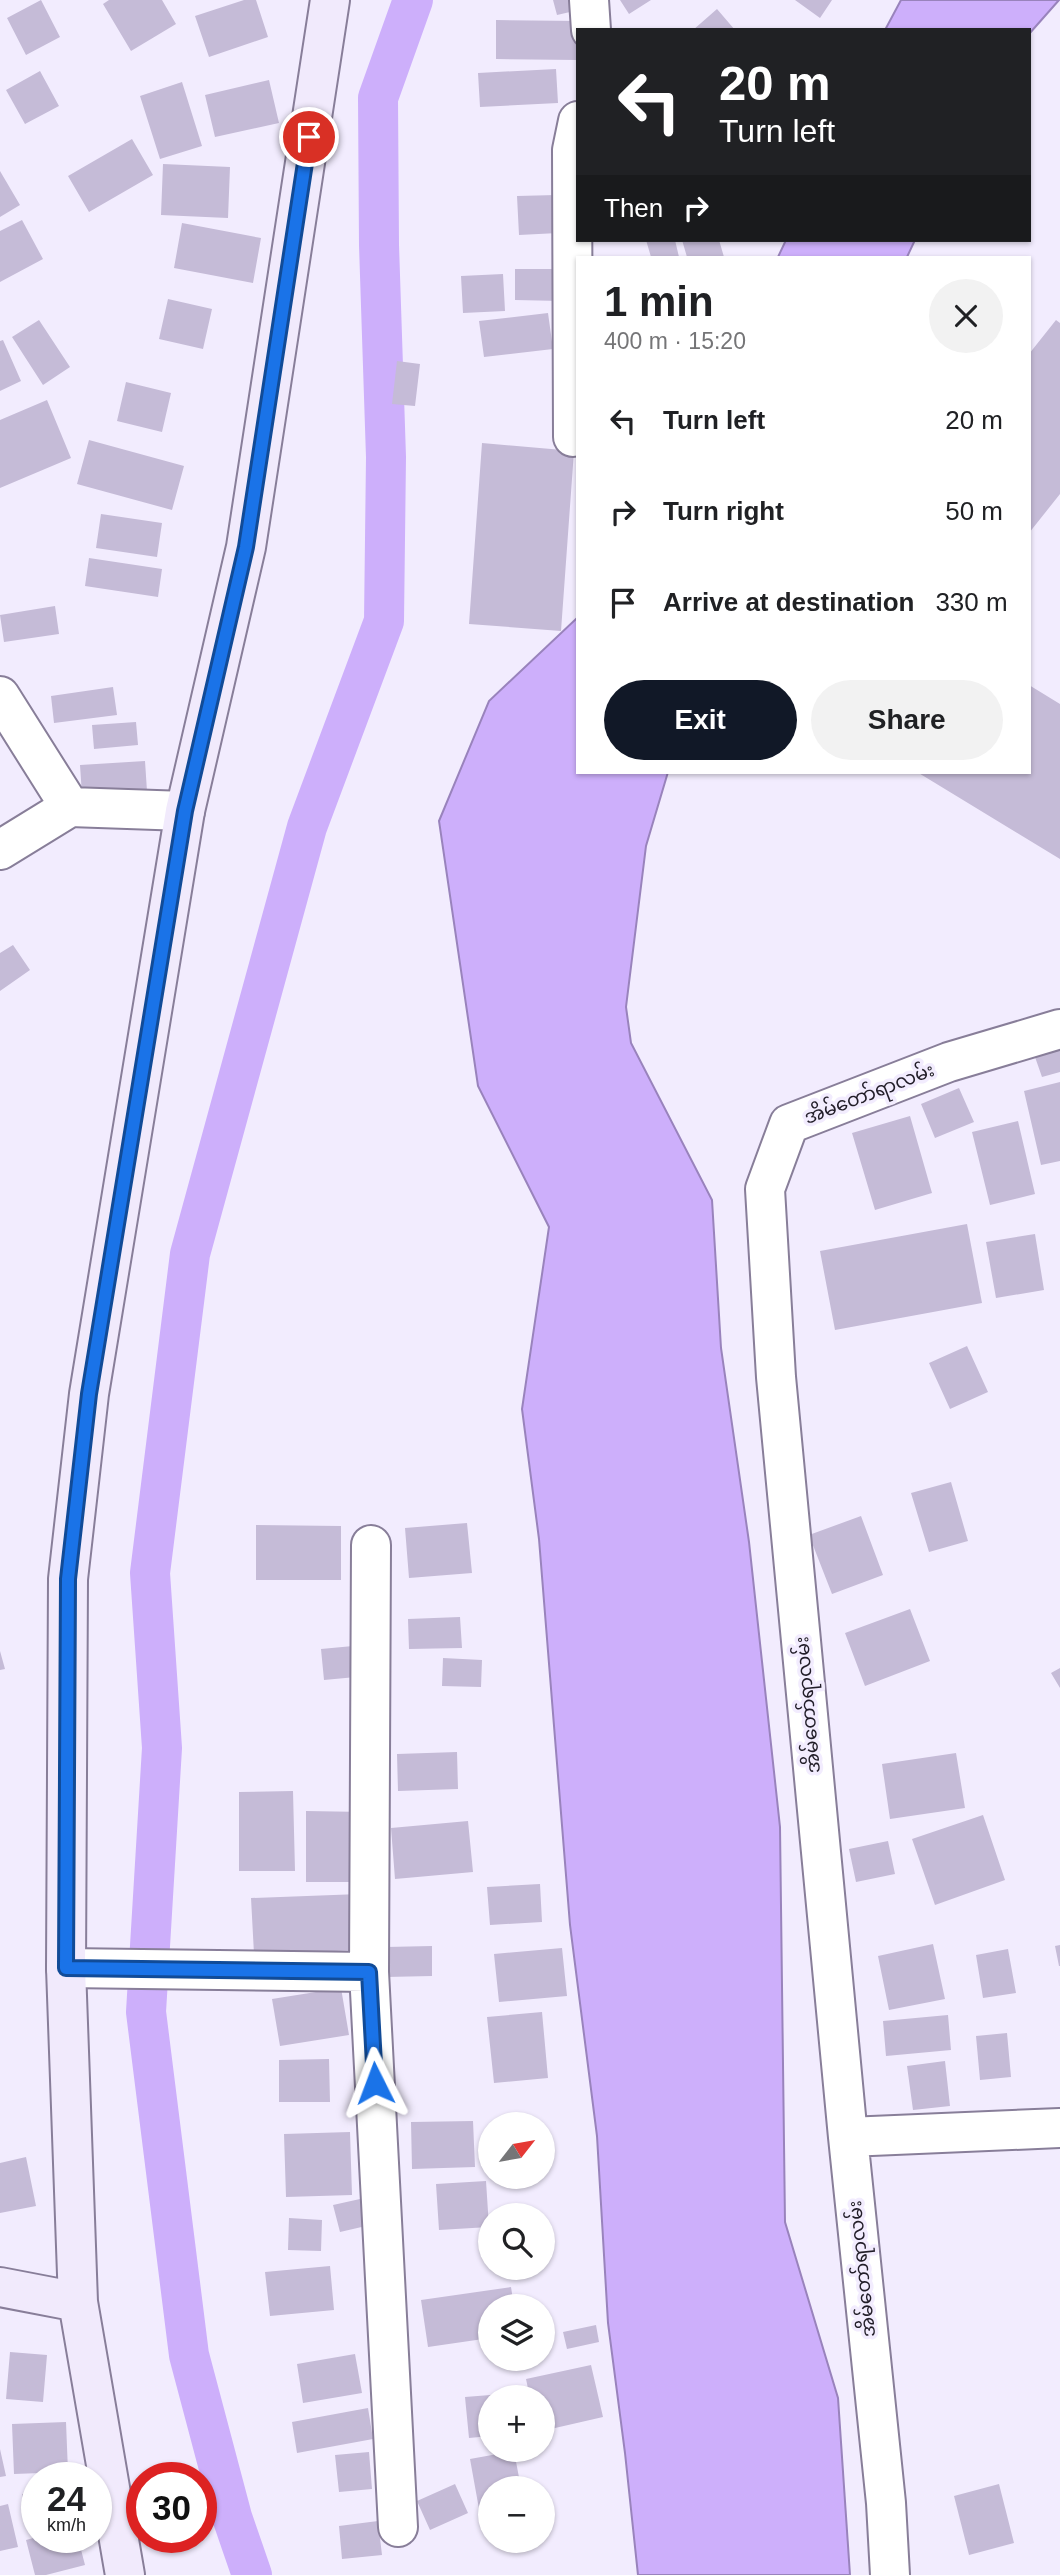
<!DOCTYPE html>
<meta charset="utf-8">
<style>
body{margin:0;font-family:Arial,"Noto Sans Myanmar",sans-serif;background:#f2f2f2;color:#202124;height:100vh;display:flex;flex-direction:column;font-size:26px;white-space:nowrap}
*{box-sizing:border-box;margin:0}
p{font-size:23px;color:#757577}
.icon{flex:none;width:38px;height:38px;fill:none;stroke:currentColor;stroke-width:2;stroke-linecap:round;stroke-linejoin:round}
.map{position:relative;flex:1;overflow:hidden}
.side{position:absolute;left:576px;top:256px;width:455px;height:518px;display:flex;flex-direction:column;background:#fff;border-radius:0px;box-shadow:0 2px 5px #0004}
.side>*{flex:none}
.hud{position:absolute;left:576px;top:28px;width:455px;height:214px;border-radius:0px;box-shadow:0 2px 5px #0004;background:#202124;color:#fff;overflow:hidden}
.needle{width:46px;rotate:59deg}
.buttons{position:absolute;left:478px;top:2112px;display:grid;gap:14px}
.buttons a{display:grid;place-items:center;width:77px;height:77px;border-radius:50%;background:#fff;box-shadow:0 2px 5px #0004;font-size:35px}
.speed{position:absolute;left:21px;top:2462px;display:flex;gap:14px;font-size:35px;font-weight:700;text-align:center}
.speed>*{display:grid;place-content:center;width:91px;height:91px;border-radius:50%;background:#fff;box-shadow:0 2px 5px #0004;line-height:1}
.speed small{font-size:18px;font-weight:400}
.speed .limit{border:10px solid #d22;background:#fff;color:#111}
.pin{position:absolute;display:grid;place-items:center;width:60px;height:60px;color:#fff;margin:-30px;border:4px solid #fff;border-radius:50%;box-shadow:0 2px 7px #0007}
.me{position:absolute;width:77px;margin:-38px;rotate:357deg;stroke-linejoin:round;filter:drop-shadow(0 0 5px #0008)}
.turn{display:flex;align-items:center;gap:24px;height:147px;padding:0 28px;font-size:32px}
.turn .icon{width:91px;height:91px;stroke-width:2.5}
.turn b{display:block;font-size:49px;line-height:60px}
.then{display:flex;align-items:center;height:66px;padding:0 28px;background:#0003;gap:14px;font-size:26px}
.round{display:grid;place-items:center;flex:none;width:74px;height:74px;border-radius:37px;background:#f2f2f2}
.overview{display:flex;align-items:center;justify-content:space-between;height:119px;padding:0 28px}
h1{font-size:42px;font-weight:600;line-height:52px}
.button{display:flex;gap:14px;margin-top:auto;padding:14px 28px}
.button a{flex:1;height:80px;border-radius:42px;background:#111827;color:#fff;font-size:28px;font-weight:600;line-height:80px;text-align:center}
.button a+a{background:#f2f2f2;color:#202124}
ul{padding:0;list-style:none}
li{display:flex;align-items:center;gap:21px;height:91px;padding:0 28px}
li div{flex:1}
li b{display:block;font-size:26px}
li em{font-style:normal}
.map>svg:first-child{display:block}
</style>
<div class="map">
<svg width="1060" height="2575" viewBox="0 0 1060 2575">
<rect width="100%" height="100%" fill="#f2ecfe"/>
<path fill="#cdaffb" stroke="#9983bc" stroke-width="2" d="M901 0H1059L1029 34V30H885Z
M786 240H915L907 257H778Z
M577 618 578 772H668L646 846 626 1007 631 1043 712 1200 721 1348 749 1542 780 1827 785 2222 838 2398 850 2575H638L625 2453 608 2323 597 2136 570 1925 539 1539 522 1409 549 1227 478 1086 439 821 489 701Z"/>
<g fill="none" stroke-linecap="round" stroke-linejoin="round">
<path stroke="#cdaffb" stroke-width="40" d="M252 2575 232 2517 189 2355 146 2012 162 1748 150 1573 190 1254 307 827 384 621 386 457 379 245 378 98 413 0"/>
</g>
<path fill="#c5bbd7" d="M41 0 60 37 26 55 7 18Z
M109 0H162L176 24 131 51 103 4Z
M244 0H256L268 37 209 57 195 16Z
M553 0H581L583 9 557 15Z
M620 0H651L629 14Z
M795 0H832L820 18Z
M717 9 735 30H693Z
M496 20 579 21 578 60 496 59Z
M556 69 558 103 480 107 478 73Z
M40 71 59 106 25 124 6 90Z
M269 80 279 123 215 137 205 95Z
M182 82 202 146 160 159 140 96Z
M132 139 153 175 89 212 68 176Z
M163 164 230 167 228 218 161 215Z
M0 171 20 205 0 217Z
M556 195 558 233 519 235 517 196Z
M22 220 43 259 0 282V231Z
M182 223 261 238 253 283 174 268Z
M646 240H675L679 257H651Z
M682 240H719L724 257H687Z
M515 269H561V301L515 300Z
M503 274 505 311 463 313 461 276Z
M168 299 212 309 203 349 159 339Z
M548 313 553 349 484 357 479 321Z
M39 320 70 367 43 385 12 337Z
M1056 320 1060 323V494L1029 533V354Z
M3 340 21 381 0 391V341Z
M397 361 420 364 415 406 392 404Z
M126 382 171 393 162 432 117 421Z
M47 400 71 458 0 488V420Z
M89 440 184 466 172 510 77 484Z
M482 443 574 451 561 631 469 624Z
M101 514 162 523 157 557 96 548Z
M89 558 162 569 158 597 85 586Z
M55 606 59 634 4 642 0 615Z
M1029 685 1060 704V859L917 772H1029Z
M113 687 117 715 54 723 51 696Z
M136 722 138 745 94 749 92 725Z
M145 761 147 791 82 795 80 765Z
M13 945 30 970 0 991V953Z
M1060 1050V1072L1042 1077 1035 1057Z
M1060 1082V1161L1041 1165 1024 1091Z
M959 1088 974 1122 935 1138 921 1104Z
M910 1116 932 1193 875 1210 852 1133Z
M1018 1121 1035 1194 990 1205 972 1132Z
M967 1224 982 1303 835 1330 820 1251Z
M1035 1234 1044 1290 996 1298 986 1242Z
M967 1346 988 1392 950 1409 929 1363Z
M951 1482 968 1541 929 1552 911 1493Z
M861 1516 883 1575 832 1594 809 1535Z
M467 1523 472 1573 409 1578 405 1528Z
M256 1525 341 1526V1580H256Z
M910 1609 930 1661 865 1686 845 1633Z
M460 1617 462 1648 409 1649 408 1619Z
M353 1646 356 1677 324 1680 321 1649Z
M0 1651 5 1669 0 1670Z
M443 1658 482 1660 481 1687 442 1686Z
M1060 1668V1688L1051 1673Z
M457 1752 458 1789 398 1791 397 1754Z
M956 1753 965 1808 890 1819 882 1764Z
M293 1791 295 1871H239V1792Z
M306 1811 365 1812 364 1882H306Z
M983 1815 1005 1880 935 1905 912 1839Z
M468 1821 473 1872 395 1879 391 1828Z
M888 1841 895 1874 856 1882 849 1849Z
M540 1884 542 1922 490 1925 487 1887Z
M360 1894 362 1950 254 1954 251 1898Z
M933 1944 945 1999 889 2010 878 1956Z
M1060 1945V1966H1059L1055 1946Z
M432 1946V1976L386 1977V1947Z
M562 1948 567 1996 499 2002 494 1954Z
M1008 1949 1016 1993 983 1998 976 1955Z
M341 1988 349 2035 280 2046 272 1999Z
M542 2012 548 2078 494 2083 487 2017Z
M948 2015 951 2050 886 2056 883 2021Z
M1007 2033 1011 2077 980 2080 976 2036Z
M329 2059 330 2102H279V2060Z
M945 2061 950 2106 913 2110 907 2066Z
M473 2121 475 2167 412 2169 411 2122Z
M350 2132 352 2195 286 2197 284 2134Z
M26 2157 36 2206 0 2213V2163Z
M486 2181 489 2227 439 2230 436 2184Z
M360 2199 366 2226 340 2232 333 2205Z
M289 2218 322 2220 321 2251 288 2250Z
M330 2266 334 2310 270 2316 265 2272Z
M511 2287 514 2306H490V2338L428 2347 421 2300Z
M596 2325 599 2342 567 2349 563 2332Z
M10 2352 47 2355 43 2402 6 2399Z
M355 2354 362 2393 303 2403 297 2364Z
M591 2365 603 2417 542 2431V2398H530L526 2379Z
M503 2394 504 2398H490V2436L469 2438 465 2397Z
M368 2408 373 2439 297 2453 292 2422Z
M66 2422 68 2472 14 2474 12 2424Z
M0 2449 6 2476 0 2477Z
M514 2451 521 2488H490V2519L481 2520 470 2459Z
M369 2452 372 2489 339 2492 335 2455Z
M455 2484 468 2513 430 2530 417 2501Z
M999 2484 1014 2543 969 2555 954 2496Z
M37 2492V2513L25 2515 22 2494Z
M8 2504 18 2547 0 2551V2506Z
M378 2521 382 2555 342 2559 339 2526Z
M37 2537 78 2538 85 2565 46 2575H35L26 2540Z"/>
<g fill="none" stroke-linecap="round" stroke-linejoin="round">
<g stroke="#887e99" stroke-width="42">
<path id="street" d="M589 0 591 30
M573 437 572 150 578 121
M0 696 70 807
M0 850 70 807 185 811
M371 1545 369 1972 398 2527
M66 1968 369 1972
M848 2137 1060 2128
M890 2575 886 2503 848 2137 776 1377 765 1189 789 1124 949 1062 1060 1029"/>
</g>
<g stroke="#887e99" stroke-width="42">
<path id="secondary" d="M0 2287 78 2302
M125 2575 78 2302 66 1968 68 1579 89 1394 185 811 246 547 330 0"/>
</g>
<use href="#street" stroke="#fff" stroke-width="38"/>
<use href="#secondary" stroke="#f1eafc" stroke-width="38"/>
</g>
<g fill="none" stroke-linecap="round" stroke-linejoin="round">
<g stroke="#114b97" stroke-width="18">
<path id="route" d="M309 137 246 547 185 811 89 1394 68 1579 66 1968 369 1972 375 2083"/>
</g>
<use href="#route" stroke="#1a73e8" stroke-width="12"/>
</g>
<g text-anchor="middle" stroke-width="7" stroke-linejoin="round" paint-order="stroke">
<g font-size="19" fill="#211d28" stroke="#f2ecfe">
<text transform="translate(869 1093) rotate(-21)" y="7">အိမ်တော်ရာလမ်း</text>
<text transform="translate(807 1705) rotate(-95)" y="7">အိမ်တော်ရာလမ်း</text>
<text transform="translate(861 2269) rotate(-96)" y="7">အိမ်တော်ရာလမ်း</text>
</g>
</g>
</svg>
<div class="buttons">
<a><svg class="needle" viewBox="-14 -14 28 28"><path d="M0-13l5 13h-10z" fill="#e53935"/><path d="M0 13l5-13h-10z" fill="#757577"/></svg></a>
<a><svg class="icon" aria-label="search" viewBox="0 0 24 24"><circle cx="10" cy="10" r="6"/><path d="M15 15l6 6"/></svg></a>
<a><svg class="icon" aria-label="layers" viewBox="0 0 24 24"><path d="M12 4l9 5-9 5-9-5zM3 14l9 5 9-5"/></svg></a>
<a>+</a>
<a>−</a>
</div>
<div class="speed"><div>24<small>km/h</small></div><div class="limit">30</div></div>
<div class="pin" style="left:309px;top:137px;background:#d93025"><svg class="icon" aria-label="arrive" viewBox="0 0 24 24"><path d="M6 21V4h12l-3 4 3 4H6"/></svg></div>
<svg class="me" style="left:375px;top:2083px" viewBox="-20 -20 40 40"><path d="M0-17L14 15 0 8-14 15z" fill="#1a73e8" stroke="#fff" stroke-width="4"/></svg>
<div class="hud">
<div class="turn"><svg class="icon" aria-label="left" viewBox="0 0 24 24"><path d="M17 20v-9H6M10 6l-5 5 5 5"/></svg><div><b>20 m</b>Turn left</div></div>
<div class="then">Then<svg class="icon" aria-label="right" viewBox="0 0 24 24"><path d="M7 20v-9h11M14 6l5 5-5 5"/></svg></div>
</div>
<section class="side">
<div class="overview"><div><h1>1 min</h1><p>400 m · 15:20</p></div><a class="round"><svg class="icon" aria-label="close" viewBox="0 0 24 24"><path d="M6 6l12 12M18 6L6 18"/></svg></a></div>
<ul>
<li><svg class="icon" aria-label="left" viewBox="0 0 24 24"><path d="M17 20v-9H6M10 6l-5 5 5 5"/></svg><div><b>Turn left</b></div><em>20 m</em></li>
<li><svg class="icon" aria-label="right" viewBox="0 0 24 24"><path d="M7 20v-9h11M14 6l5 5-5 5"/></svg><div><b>Turn right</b></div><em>50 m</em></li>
<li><svg class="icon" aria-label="arrive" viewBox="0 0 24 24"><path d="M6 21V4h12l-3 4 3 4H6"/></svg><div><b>Arrive at destination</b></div><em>330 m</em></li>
</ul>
<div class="button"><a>Exit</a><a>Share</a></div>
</section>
</div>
